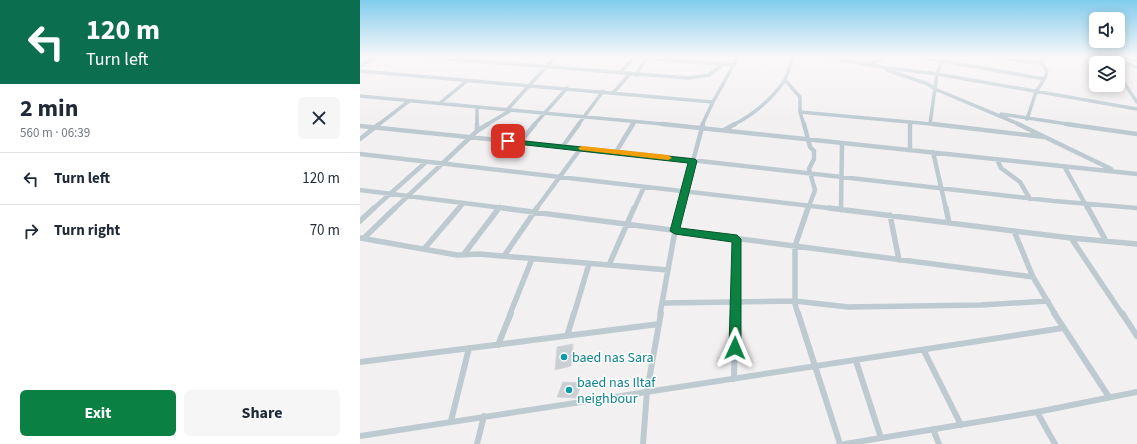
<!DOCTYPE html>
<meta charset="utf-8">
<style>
body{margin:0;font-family:"Source Sans 3",sans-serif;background:#f6f6f7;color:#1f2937;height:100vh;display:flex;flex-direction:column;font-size:15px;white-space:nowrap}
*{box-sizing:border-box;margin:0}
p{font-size:13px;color:#747a83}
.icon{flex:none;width:22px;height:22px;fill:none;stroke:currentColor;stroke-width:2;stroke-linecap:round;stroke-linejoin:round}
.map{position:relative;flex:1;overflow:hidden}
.details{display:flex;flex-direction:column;background:#fff;width:360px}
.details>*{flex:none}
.banner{background:#0b6e4f;color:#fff;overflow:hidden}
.controls{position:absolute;left:729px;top:12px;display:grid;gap:8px}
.controls a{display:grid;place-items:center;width:36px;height:36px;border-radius:6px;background:#fff;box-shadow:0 2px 10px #0003;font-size:20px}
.pin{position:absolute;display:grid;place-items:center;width:34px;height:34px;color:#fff;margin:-17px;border-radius:8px;box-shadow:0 2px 6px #0006}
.me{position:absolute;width:44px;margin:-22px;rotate:1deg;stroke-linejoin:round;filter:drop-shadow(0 0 3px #0008)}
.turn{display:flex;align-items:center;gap:14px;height:84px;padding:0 20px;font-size:18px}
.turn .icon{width:52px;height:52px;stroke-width:2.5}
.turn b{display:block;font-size:28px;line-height:34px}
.round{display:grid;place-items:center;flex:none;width:42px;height:42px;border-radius:6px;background:#f6f6f7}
.head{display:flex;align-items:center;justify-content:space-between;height:68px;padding:0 20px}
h1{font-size:24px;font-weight:700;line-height:30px}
.cta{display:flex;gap:8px;margin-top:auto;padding:8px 20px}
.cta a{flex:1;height:46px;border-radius:6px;background:#0b8043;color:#fff;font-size:16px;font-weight:700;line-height:46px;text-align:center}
.cta a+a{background:#f6f6f7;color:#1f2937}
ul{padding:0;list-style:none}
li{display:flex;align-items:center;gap:12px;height:52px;padding:0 20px;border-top:1px solid #e0e1e3}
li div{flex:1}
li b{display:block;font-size:15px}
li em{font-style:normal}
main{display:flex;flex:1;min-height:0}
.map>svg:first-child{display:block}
</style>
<main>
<section class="details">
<div class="banner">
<div class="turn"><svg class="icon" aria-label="left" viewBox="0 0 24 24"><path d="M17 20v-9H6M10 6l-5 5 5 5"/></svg><div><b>120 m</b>Turn left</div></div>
</div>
<div class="head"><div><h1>2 min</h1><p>560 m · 06:39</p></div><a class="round"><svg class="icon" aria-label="close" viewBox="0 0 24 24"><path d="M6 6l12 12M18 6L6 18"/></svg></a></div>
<ul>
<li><svg class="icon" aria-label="left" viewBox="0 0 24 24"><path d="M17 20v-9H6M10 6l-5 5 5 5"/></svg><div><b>Turn left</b></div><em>120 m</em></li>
<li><svg class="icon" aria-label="right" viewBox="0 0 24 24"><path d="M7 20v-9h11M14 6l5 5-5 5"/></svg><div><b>Turn right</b></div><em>70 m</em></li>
</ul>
<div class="cta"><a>Exit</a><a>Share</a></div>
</section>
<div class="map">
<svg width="777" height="444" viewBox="0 0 777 444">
<rect width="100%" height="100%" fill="#f3f0f1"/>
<path fill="#cacfd3" stroke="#d4d8dc" d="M213 344 211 366 195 370 197 347Z
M203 382 222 383 216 398 197 397Z"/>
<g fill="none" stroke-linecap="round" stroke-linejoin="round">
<path stroke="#bdcbd1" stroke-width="3.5" d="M66 57 328 78 349 75 363 64
M274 57 373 65
M431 57V63L425 80 440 97V112L444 125
M467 57 528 68 577 74 777 109
M561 57 684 79
M631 57 681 63
M722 57 739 63
M748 57 777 67
M508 64 527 57
M0 66 16 57
M527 70 568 84 575 89 661 125
M0 71 353 102
M260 73 274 57
M758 74 777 102
M276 75 286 58
M254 92 269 75
M0 96 313 125
M80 103 108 80
M117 107V125
M147 110 195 57
M440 112 582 125
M641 114 714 125
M667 119 676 92 685 78 687 71 681 62 682 57
M550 122V125
M570 124 577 74 584 57
M18 125 49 101
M126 125 151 110
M174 125 207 88
M218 125 243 91
M272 125 274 122
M342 125 353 102 378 57
M373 125C395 114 411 100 425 80"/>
<path stroke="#bdcbd1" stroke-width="4.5" d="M117 124V131
M302 124 777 174
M444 124 450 147 454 151V159L449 169 455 190 448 209
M550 124V150
M573 124 684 137
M658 124 751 169
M706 124 777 134
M0 126 277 154 694 201 777 208
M364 130 375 124
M0 139 19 124
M160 142 175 124
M203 146 219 124
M256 152 273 124
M573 152 586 209
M0 154 477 209
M637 159 641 168 660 182 670 199
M704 166 728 209
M0 190 151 209
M13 209 66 162
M34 209 117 131 128 124
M98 209 104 203
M138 209 140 207
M176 209 221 148
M274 209 284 187
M320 209 343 124
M481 209 482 143"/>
<path stroke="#bdcbd1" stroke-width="5.5" d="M143 208 673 277
M469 208 711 238 777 244
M586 208 589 223
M728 208 746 241
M481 210V208
M530 215 539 260
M0 221 14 208
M654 231 673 277 695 314
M0 238 97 255 119 254 308 270
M4 238 35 208
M711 238 762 314
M64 249 99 208
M104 254 139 208
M144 256 177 208
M249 265 274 208
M303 303 435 301 488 307 621 305 688 301
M150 314 172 259
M214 314 229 264
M300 314 315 231 321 208
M375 314 377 239
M438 314 435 304V246L448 208"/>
<path stroke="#bdcbd1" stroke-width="6" d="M438 313 480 444
M694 313 749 397
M762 313 777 336
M207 336 214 313
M138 345 151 313
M564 351 601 425
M496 361 521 438
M0 362 299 324
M374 379 375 313
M677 412 695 444
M91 421 109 348
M573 429 579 444
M0 436 703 328
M117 444 124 416
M283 444 287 391 301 313
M485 444 677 412 777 392"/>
<path fill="#bdcbd1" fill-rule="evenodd" d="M754 57H763L777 60V62Z"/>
</g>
<linearGradient id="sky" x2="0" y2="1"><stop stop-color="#81cced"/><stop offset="0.48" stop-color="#faf8f9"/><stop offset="1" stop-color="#faf8f9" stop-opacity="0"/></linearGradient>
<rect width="777" height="119" fill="url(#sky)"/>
<path fill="#0b8043" stroke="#07532c" d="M145 139 335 159 337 161 320 228 377 235 381 239V348L379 352 375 354 371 352 369 348 372 242 315 234 310 231 328 163 148 143 144 141Z"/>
<path fill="#f59e0b" d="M222 146 308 155 312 158 308 160 220 150 218 148Z"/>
<g fill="#0f9aa8" stroke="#fff" stroke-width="1.5">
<circle cx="204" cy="357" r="4"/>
<circle cx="209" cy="390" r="4"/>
</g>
<g text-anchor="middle" stroke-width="3" stroke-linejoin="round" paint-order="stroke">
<g font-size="14" fill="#0d838f" stroke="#fff" text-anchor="start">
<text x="212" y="362">baed nas Sara</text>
<text x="217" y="387">baed nas Iltaf<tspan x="217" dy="16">neighbour</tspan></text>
</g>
</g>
</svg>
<div class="controls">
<a><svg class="icon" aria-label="sound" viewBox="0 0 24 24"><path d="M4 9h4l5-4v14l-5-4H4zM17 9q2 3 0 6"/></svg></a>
<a><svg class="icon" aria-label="layers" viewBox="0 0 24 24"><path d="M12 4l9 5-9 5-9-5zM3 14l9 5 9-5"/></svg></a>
</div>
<div class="pin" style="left:148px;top:141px;background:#d93025"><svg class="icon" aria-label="arrive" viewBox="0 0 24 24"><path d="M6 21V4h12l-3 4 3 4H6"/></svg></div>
<svg class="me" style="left:375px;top:348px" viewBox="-20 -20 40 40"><path d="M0-17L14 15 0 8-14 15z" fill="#0b8043" stroke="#fff" stroke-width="4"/></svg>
</div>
</main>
